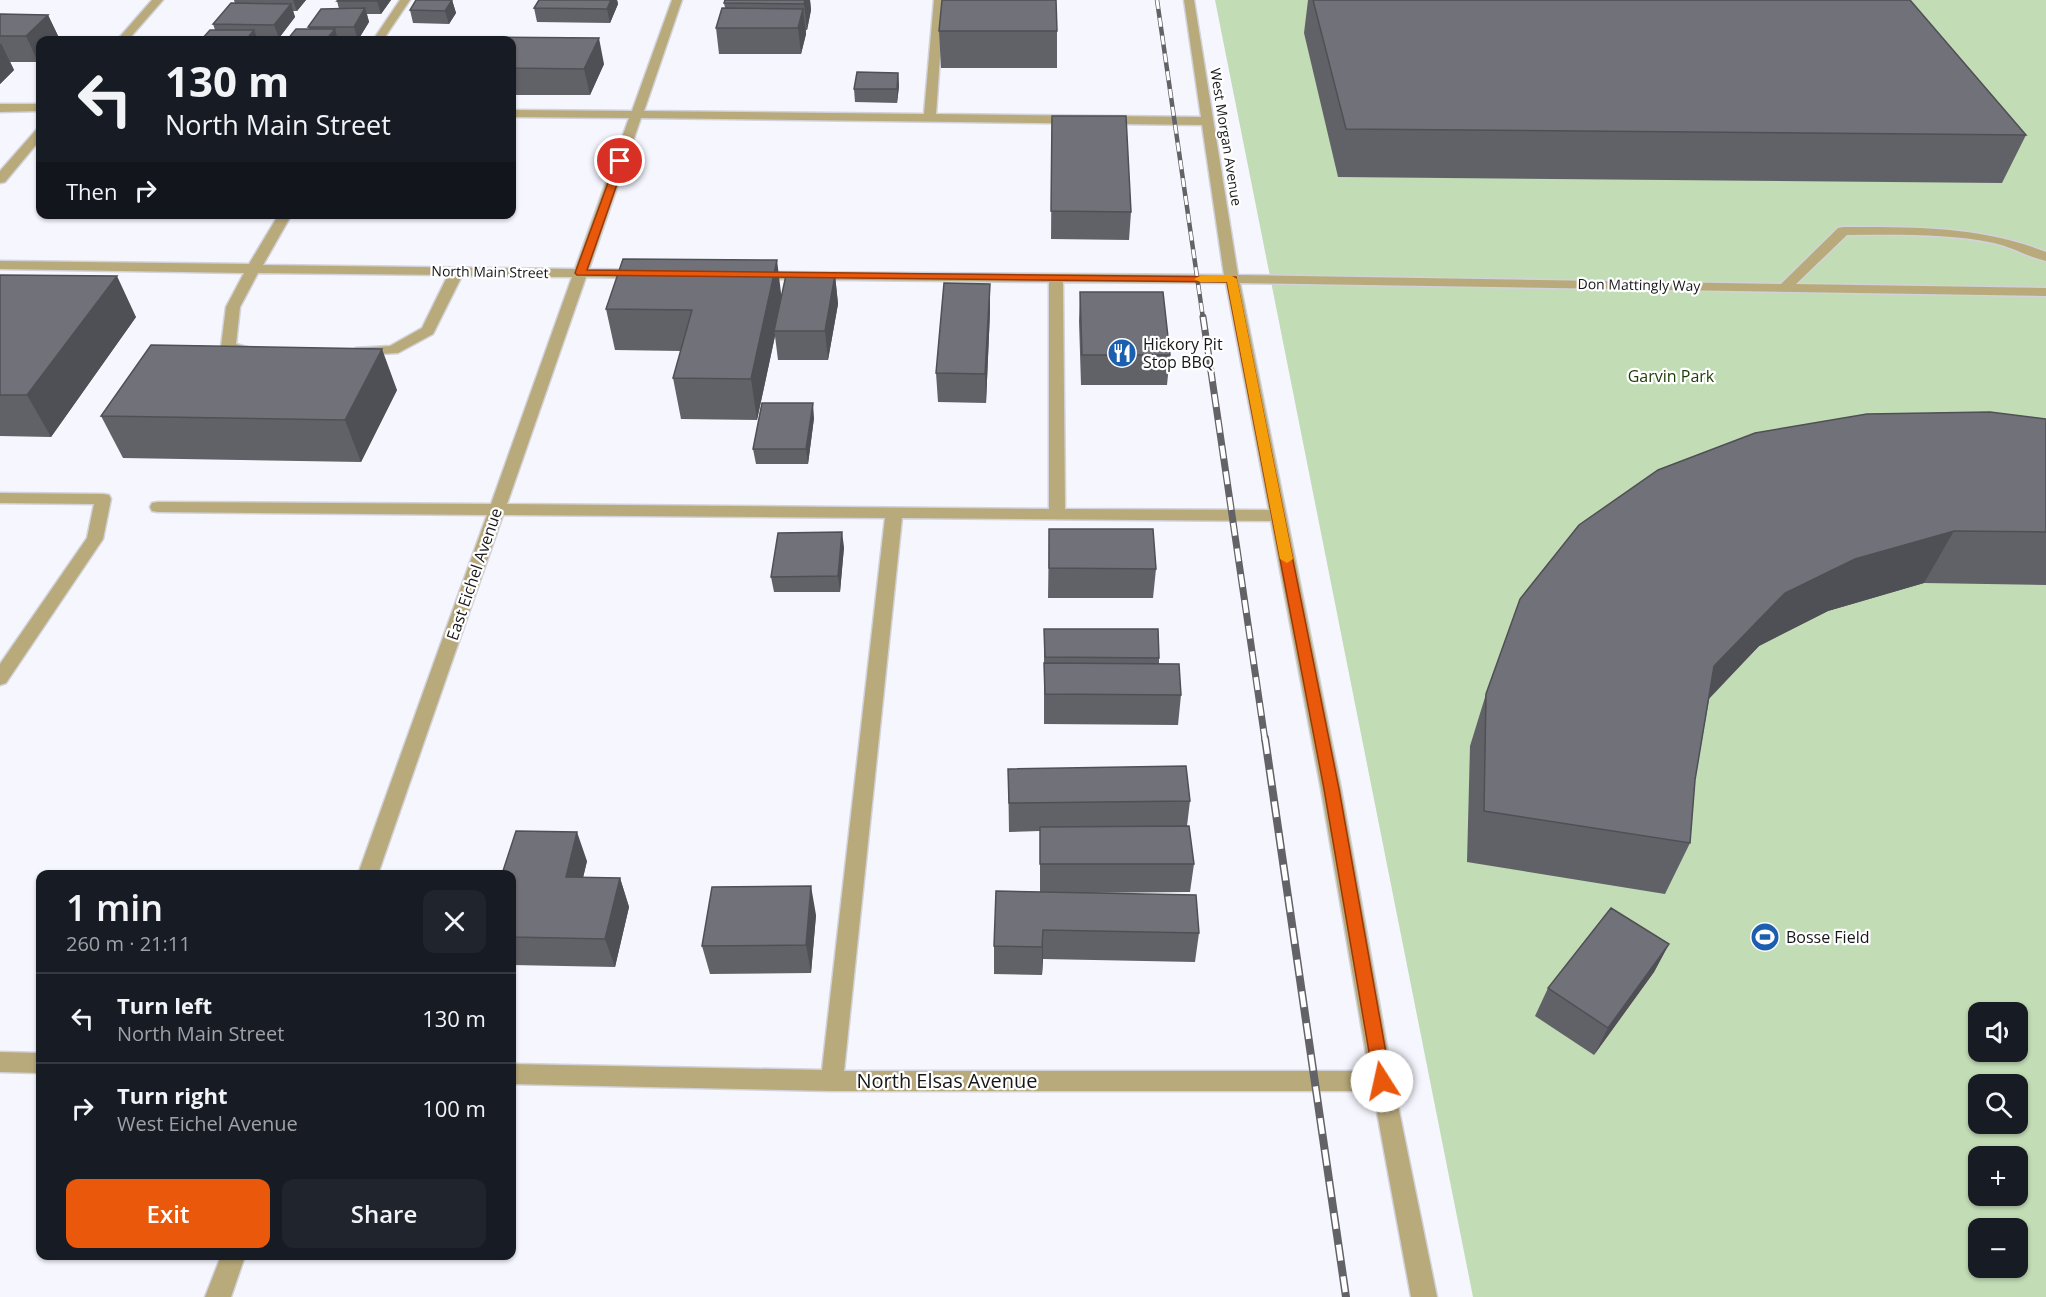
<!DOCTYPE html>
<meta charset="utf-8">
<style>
body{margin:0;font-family:"Open Sans",sans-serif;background:#20242c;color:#f1f3f6;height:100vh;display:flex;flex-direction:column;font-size:22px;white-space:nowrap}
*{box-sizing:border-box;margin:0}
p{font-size:20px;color:#9ea1a6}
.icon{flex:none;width:33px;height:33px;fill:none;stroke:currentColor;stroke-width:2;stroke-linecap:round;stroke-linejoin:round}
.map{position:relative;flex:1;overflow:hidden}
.details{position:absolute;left:36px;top:870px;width:480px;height:390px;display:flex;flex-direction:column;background:#171b24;border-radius:12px;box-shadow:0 2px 4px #0004}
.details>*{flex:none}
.banner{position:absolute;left:36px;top:36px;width:480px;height:183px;border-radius:12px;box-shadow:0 2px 4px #0004;background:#171b24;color:#f1f3f6;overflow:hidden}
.fabs{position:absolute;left:1968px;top:1002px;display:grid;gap:12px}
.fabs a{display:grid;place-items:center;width:60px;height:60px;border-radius:12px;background:#171b24;box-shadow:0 2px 4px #0004;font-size:30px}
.pin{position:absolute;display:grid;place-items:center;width:51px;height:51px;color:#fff;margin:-26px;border:3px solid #fff;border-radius:50%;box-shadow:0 2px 6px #0007}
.me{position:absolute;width:66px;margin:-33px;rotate:350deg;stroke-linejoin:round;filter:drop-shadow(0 0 4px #0008)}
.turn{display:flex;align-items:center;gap:21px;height:126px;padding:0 30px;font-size:27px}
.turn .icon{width:78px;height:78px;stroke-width:2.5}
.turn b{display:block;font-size:42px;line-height:51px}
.then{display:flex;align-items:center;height:57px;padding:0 30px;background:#0003;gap:12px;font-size:22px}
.round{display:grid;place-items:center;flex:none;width:63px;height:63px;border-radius:12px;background:#20242c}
.headline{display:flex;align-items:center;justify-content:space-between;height:102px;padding:0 30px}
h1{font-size:36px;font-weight:600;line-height:45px}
.button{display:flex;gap:12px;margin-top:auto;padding:12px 30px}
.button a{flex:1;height:69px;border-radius:12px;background:#ea580c;color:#fff;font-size:24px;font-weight:600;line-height:69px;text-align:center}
.button a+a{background:#20242c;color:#f1f3f6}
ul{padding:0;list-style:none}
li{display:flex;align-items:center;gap:18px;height:90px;padding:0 30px;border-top:2px solid #363941}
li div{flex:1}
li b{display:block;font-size:22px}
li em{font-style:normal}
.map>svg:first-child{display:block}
</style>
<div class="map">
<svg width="2046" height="1297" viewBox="0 0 2046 1297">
<rect width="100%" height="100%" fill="#f6f6ff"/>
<path fill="#c2dcb5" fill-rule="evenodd" d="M1215 0H2046V1297H1473ZM1978 1012H2018V1052H1978ZM1978 1084H2018V1124H1978ZM1978 1156H2018V1196H1978ZM1978 1228H2018V1268H1978Z"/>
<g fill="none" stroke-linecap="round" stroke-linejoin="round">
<g stroke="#d2d2da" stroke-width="3">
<path id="minor" d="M152 0H163L128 40H117Z
M400 0H410L383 40H373Z
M672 0H682L644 111 924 114 934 0H944L936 114 1201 117 1184 0H1194L1238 275 1781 284 1838 228 1843 227C1913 227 1980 226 2046 252V261C2028 257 2012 247 1994 243 1945 233 1895 235 1847 235L1796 284 2046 288V296L1240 283 1341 789 1393 1081 1437 1297H1411L1373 1091H832L512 1084V1064L822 1070 885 518 503 515 378 874H358L487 515 158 512 152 511 150 507 152 503 158 502 491 504 572 277 462 276 433 334 398 353 361 355 356 354 354 351 356 348 390 346 422 328 448 275 258 273 240 307 236 344 254 349 256 352 254 355 249 356 223 350 221 347 226 307 244 273 0 269V261L249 264 279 214H292L263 265 575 269 629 118 512 117V110L632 111ZM641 118 1202 125 1224 275 750 272 748 275 755 279 1049 282V509L507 504 586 277 640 278 647 274 640 270 589 269ZM1063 282 1226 283 1269 510 1065 509ZM902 518 1271 521 1321 789 1369 1071H844Z
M0 104H40V111L0 112Z
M40 129V140L5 182 0 183V171L36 130Z
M0 493 103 494 109 495 111 499 103 539 6 683 0 685V664L87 538 94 504 0 503Z
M0 1052 40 1053V1073L0 1072Z
M221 1256H245L231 1297H205Z"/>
</g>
<use href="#minor" fill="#b9aa7c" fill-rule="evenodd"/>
<g stroke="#626267" stroke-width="4.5">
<path id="rail-far2" d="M1157 0 1203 318"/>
</g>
<g stroke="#626267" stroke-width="7">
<path id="rail-far1" d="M1203 317 1265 740"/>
</g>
<g stroke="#626267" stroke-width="8">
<path id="rail" d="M1265 738 1346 1297"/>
</g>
<use href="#rail-far2" stroke="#fff" stroke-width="3" stroke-dasharray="9" stroke-linecap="butt"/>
<use href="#rail-far1" stroke="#fff" stroke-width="4.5" stroke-dasharray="13" stroke-linecap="butt"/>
<use href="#rail" stroke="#fff" stroke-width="5" stroke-dasharray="16" stroke-linecap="butt"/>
</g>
<path fill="#616268" d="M234 0H306L297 11H293L295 17 279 38H257L258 40 215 30 213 24 235 4Z
M391 0 381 14H367L369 22 358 40H287L309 29 308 27 339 9 337 1Z
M452 0 456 13 449 24 413 23 410 10Z
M539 0H620H617L618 4 610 23 537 22 534 8Z
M725 0H810L811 10 807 30H806V34L801 54H719L716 28 725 8 724 3Z
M1308 0H1910L2026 135 2002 183 1338 177 1304 33Z
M0 14 48 15 60 40H40L38 62H10L14 70 0 84Z
M939 31H1057V68H941Z
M512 40 604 64 590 95H512Z
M898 73 899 86 897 103 855 102 854 89Z
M1052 116 1131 212 1129 240 1051 239Z
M126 214H186L184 218 127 217Z
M210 214H266L264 218 212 219Z
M0 275 136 317 51 437 0 436Z
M835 275 838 304 828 360H778L775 336 757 420 681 419 673 378 681 351 615 350 606 309 782 296Z
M990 284V312L986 403 938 402 936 373Z
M1080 292 1170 355 1167 385H1081L1079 321Z
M397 390 361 462 123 458 101 416Z
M814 418 808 464H756L753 449Z
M2046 419V585L1924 583 1828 611 1759 646 1709 699 1695 780 1690 843 1665 894 1467 862 1470 746 1486 694Z
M1049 529 1156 569 1153 598H1048Z
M844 547 840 592H774L771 577Z
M1044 629 1159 658V664L1181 695 1178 725 1044 724Z
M1008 769 1190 801 1187 826 1194 864 1190 892 1085 893 1199 933 1195 962 1043 959 1042 975 994 974V946L1040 892V831L1009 832Z
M587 861 583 878H620L629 907 615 967 512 965V874Z
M816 915 811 973 710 974 702 946Z
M1669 944 1654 972 1594 1055 1535 1016 1548 988Z"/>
<path fill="#4f5055" d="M293 0H306L297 11Z
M378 0H391L381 14 377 1Z
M452 0 456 13 449 24 445 11Z
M611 0H617L618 4 610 23 607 9Z
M805 0H810L811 10 807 30 804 4Z
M291 4 295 17 279 38 274 25Z
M365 8 369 22 358 40 354 27Z
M803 9 806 34 801 54 798 28Z
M48 15 60 40H40V60L38 62 26 36Z
M335 29 338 40H326Z
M254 30 258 40H246Z
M599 38 604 64 590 95 584 69Z
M1 43 14 70 0 84V45Z
M898 73 899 86 897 103V89Z
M777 260 782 301 774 331 775 336 757 420 751 379Z
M835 275 838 304 828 360 825 331Z
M117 276 136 317 51 437 27 395Z
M990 284V312L986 403 985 374Z
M382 349 397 390 361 462 345 420Z
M813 403 814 418 808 464 806 449Z
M1954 531 1924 583 1828 611 1759 646 1690 718 1714 666 1785 593 1855 559Z
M842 532 844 547 840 592 838 576Z
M577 832 587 861 576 906 566 877Z
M620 878 629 907 615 967 605 939Z
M811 886 816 915 811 973 806 945Z
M1043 930V959L1042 975V947Z
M1669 944 1654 972 1594 1055 1608 1028Z"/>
<path fill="#717279" stroke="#4f5055" stroke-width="1.5" d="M338 0H378L377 1H337Z
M416 0H452L445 11 410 10Z
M539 0H611L607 9 534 8Z
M725 0H805L804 4 724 3Z
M942 0H1056L1057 31H939Z
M1313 0H1910L2026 135 1346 129Z
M231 3 291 4 274 25 213 24Z
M365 8 354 27H308L321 9Z
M722 8 803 9 798 28H716Z
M0 14 48 15 26 36H0Z
M296 29H335L326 40H287Z
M210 30H254L246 40H201Z
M459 37 599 38 584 69 512 68V40H457Z
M857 72 898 73 897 89H854Z
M1052 116H1126L1131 212 1051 211Z
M623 259 777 260 751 379 673 378 692 310 606 309Z
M0 275 117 276 27 395H0Z
M786 275H835L825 331H774Z
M944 283 990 284 985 374 936 373Z
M1080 292H1163L1170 355H1082Z
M151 345 382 349 345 420 101 416Z
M762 403H813L806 449H753Z
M1990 412 2046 419V532L1954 531 1855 559 1785 593 1714 666 1695 780 1690 843 1484 811 1486 694 1520 599 1579 525 1658 470 1755 433 1867 414Z
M1049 529H1153L1156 569 1049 568Z
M842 532 838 576 771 577 778 533Z
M1044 629H1158L1159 658 1045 657Z
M1044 663 1179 664 1181 695 1045 694Z
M1186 766 1190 801 1009 803 1008 769Z
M1189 826 1194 864H1040V827Z
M516 831 577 832 566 877 620 878 605 939 512 937V874H502Z
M811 886 806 945 702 946 712 887Z
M996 891 1196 895 1199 933 1043 930 1042 947 994 946Z
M1611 908 1669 944 1608 1028 1548 988Z"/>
<path fill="#ea580c" stroke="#983908" stroke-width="1.5" d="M620 158 625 161 587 270 1236 277 1339 789 1391 1081 1388 1086 1382 1089 1376 1086 1374 1081 1324 789 1227 282 577 275 575 273 616 161Z"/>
<path fill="#f59e0b" d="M1232 276 1237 279 1293 559 1287 563 1280 559 1227 282H1200L1194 279 1200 276Z"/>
<defs>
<g id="restaurant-disc" transform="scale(1.5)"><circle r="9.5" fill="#1c5faf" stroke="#fff"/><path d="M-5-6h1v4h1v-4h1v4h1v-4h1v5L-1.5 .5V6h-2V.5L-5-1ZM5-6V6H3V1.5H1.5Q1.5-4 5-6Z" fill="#fff"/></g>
<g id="stadium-disc" transform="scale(1.5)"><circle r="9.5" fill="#1c5faf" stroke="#fff"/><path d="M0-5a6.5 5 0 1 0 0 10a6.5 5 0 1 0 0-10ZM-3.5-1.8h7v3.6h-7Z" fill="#fff"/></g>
</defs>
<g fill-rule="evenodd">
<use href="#restaurant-disc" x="1122" y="353"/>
<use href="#stadium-disc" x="1765" y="937"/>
</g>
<g text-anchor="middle" stroke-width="4.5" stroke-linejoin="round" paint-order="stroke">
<g font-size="14" fill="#171719" stroke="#fff">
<text transform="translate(1226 137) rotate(81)" y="5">West Morgan Avenue</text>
<text transform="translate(490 272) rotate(1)" y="5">North Main Street</text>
<text transform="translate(1639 285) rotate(1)" y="5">Don Mattingly Way</text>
</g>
<g font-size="16" fill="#171719" stroke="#fff" text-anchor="start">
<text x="1143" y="350">Hickory Pit<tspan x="1143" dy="18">Stop BBQ</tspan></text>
<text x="1786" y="943">Bosse Field</text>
</g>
<g font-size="16" fill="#1c3b02" stroke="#fff">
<text x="1671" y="382">Garvin Park</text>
</g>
<g font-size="16" fill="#171719" stroke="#fff">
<text transform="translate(474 574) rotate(-71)" y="6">East Eichel Avenue</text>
</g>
<g font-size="20" fill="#171719" stroke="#fff">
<text x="947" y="1088">North Elsas Avenue</text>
</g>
</g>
</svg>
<div class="fabs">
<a><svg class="icon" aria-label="sound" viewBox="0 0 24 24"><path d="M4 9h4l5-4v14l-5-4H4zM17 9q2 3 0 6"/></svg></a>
<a><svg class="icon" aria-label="search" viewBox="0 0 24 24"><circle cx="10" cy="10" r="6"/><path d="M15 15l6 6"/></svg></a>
<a>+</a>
<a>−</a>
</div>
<div class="pin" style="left:620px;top:161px;background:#d93025"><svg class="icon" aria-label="arrive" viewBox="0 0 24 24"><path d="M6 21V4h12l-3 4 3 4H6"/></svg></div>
<svg class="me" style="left:1382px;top:1081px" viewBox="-20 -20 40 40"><circle r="19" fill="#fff"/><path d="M0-13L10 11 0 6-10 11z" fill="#ea580c"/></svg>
<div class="banner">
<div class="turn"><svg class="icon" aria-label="left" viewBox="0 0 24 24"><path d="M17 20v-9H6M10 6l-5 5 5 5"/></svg><div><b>130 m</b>North Main Street</div></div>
<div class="then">Then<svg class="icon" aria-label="right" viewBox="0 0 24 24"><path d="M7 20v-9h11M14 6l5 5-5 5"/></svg></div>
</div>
<section class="details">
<div class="headline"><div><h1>1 min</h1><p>260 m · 21:11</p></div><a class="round"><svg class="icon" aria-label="close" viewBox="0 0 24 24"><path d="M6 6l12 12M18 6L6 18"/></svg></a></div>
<ul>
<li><svg class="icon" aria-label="left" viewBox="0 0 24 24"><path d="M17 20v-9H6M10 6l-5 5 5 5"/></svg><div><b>Turn left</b><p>North Main Street</p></div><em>130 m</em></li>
<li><svg class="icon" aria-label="right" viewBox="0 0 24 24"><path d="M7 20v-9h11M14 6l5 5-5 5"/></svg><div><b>Turn right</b><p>West Eichel Avenue</p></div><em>100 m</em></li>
</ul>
<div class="button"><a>Exit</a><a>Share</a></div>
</section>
</div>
